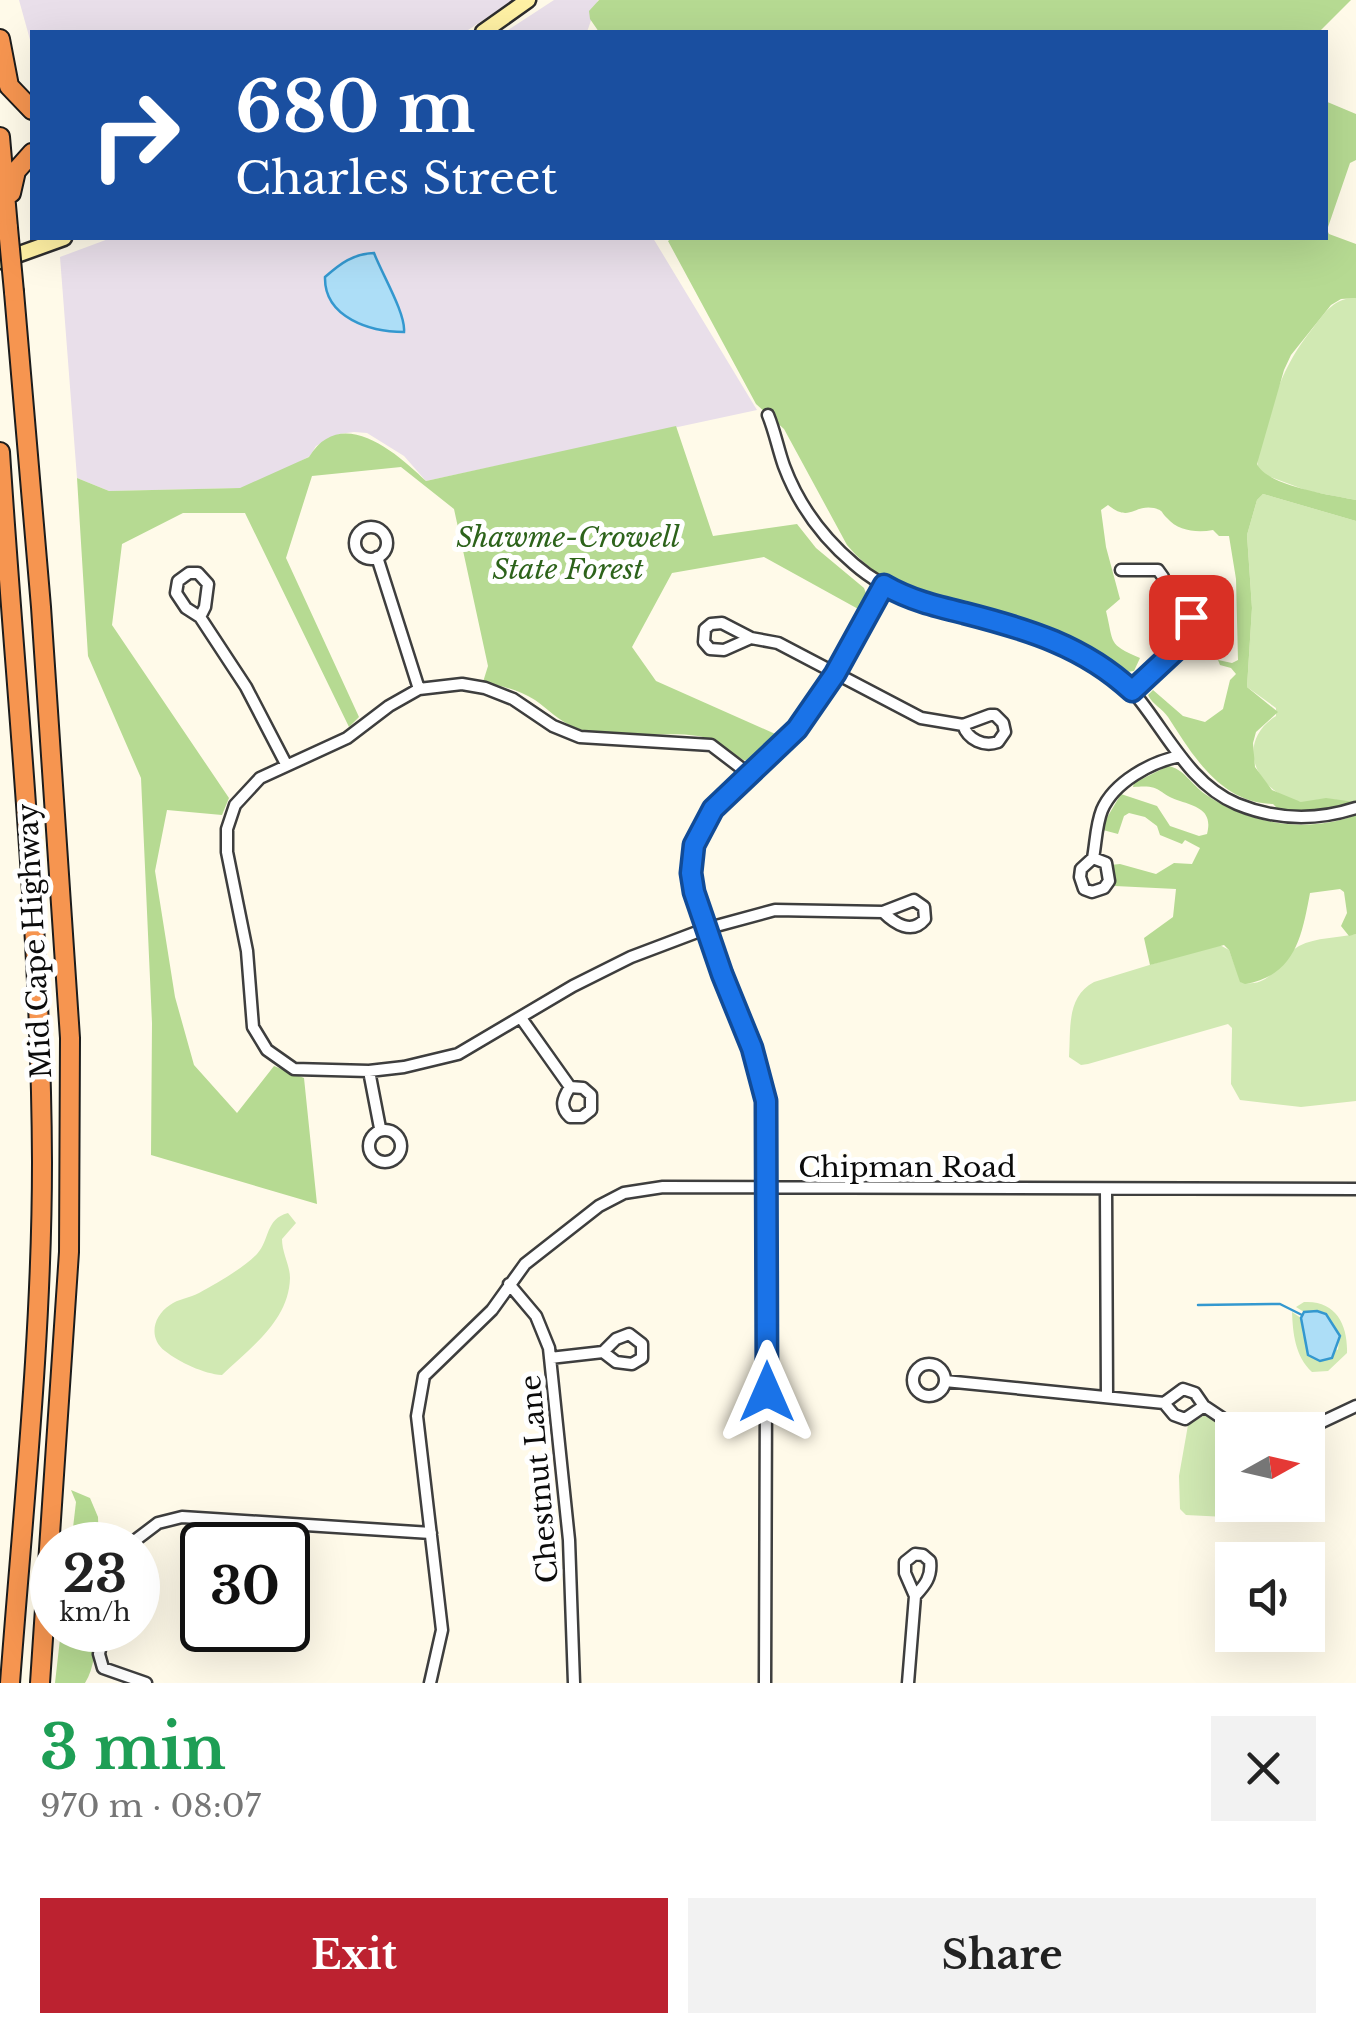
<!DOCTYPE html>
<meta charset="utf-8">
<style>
body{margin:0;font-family:"Libre Baskerville",serif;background:#f2f2f2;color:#222;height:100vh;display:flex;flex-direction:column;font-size:38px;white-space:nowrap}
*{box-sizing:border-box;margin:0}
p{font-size:32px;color:#767676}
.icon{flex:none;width:55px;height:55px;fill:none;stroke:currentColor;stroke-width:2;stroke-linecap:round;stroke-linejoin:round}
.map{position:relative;height:1683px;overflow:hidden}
.panel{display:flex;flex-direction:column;background:#fff;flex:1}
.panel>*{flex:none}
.banner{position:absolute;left:30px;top:30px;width:1298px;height:210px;border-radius:0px;box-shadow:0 10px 40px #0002;background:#1a4fa0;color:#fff;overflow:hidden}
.needle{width:65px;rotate:82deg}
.controls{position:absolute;left:1215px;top:1412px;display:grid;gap:20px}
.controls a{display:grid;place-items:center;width:110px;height:110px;border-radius:0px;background:#fff;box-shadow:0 10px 40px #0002;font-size:50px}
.speed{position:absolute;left:30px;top:1522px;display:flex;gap:20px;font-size:50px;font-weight:700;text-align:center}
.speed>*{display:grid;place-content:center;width:130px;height:130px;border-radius:50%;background:#fff;box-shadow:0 10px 40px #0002;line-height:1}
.speed small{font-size:25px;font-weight:400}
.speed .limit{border:5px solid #111;border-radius:15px;background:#fff;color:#111}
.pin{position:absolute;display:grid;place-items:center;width:85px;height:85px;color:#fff;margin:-42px;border-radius:20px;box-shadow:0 5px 15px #0006}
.me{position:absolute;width:110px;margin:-55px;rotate:0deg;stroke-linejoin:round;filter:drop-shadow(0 0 8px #0008)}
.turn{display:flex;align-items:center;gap:35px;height:210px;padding:0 40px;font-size:45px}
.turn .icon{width:130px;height:130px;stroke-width:2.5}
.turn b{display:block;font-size:70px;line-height:85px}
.round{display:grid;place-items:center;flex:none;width:105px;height:105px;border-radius:0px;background:#f2f2f2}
.headline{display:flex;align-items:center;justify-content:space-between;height:170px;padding:0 40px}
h1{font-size:60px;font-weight:700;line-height:75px;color:#1e9e55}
.cta{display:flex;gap:20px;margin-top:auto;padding:20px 40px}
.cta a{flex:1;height:115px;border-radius:0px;background:#bc2230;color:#fff;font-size:40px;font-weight:700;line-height:115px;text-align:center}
.cta a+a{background:#f2f2f2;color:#222}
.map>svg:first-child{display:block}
</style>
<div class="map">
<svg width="1356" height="1683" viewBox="0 0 1356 1683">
<rect width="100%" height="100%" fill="#fffae9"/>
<path fill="#e9dfea" d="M19 0H514L465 32H32V47Z
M554 0H598L587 32H505Z
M111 238H653L757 410 426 481 404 456 367 433 354 432 339 434 316 446 310 456 270 478 242 488 109 491 77 478 60 257Z"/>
<path fill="#d1e9b3" d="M1356 298V500L1308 491 1263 474 1258 470 1257 457C1273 405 1278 371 1313 328 1326 311 1334 298 1356 298Z
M1263 494 1356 521V802C1344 804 1336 798 1325 799 1317 799 1309 803 1301 802 1257 794 1233 743 1276 716V708L1247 687 1252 608 1247 535 1257 500Z
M1356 934V1101L1301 1107 1240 1100 1231 1084 1232 1028 1228 1024 1088 1064 1081 1065 1069 1057C1071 1029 1066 997 1094 982L1218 944 1229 950 1241 982C1273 990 1277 958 1299 946 1316 937 1339 938 1356 934Z
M288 1213 296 1223 282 1239C282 1253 290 1265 290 1278 289 1321 250 1348 222 1375 204 1374 179 1362 165 1351 148 1338 153 1316 170 1305 178 1299 189 1298 199 1293 217 1283 242 1269 257 1254 270 1240 265 1219 288 1213Z
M1304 1302C1336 1300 1348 1325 1347 1353L1328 1371 1312 1372C1295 1356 1293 1334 1292 1312L1301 1318 1303 1336 1338 1350C1341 1329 1332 1324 1317 1311L1304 1312 1296 1307Z
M1208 1413 1232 1430 1227 1440 1232 1447V1505H1240L1226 1517 1186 1515 1180 1509 1179 1476 1188 1425Z"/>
<path fill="#b6da92" d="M599 0H1351L1319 32H599L590 19 589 11Z
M1325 101 1356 114V160L1350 163 1327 230 1329 234 1356 244V298L1341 299 1331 305 1291 355 1284 370 1257 464C1267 486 1332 495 1356 500V521L1263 494 1257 500 1247 535 1252 608 1247 687 1278 712 1256 732 1253 743 1255 767 1272 790 1301 802 1326 798 1355 802 1332 811 1282 813 1273 804C1221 803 1193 756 1168 717 1162 708 1153 705 1148 695L1153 690 1183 716 1205 722 1223 709 1230 680 1236 674 1231 668 1220 665 1218 660 1232 663 1238 660 1236 579 1229 536H1219L1213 530C1197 533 1178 531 1167 518 1160 511 1164 511 1154 508 1134 504 1130 523 1108 505L1101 510 1106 547 1120 599 1106 611C1114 643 1107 644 1140 658L1134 671 1127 672C1104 656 1064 636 1037 628 970 607 894 602 847 545L784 429 756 404 668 241 672 238H1325Z
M676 426 713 536 797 524 816 548 864 588 867 596 860 610 764 557 672 573 632 647 656 681 782 737 754 763C734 760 720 739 698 736 658 730 612 743 574 727 559 721 548 709 535 700 519 690 502 686 483 682L488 666 454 509 401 467 312 476 286 558 359 717 349 727 245 513H183L122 544 112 625 229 798 222 815 167 810 155 871 175 997 194 1065 237 1113 274 1066 304 1078 317 1204 151 1155 152 1023 141 778 88 656 77 478 109 491 240 488 309 457C341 404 397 453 426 481Z
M1168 766C1183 768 1192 785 1205 794 1248 824 1307 834 1356 815V934L1349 936 1341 926 1347 913 1344 892 1340 889 1310 893C1302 936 1295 976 1245 984L1240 982 1229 950 1224 945 1150 965 1144 938 1173 917 1176 889 1115 886 1110 865 1120 864 1156 874 1174 863 1192 864 1200 848 1185 840 1182 844 1160 835 1157 826 1145 817 1129 813 1124 816 1118 834 1103 830 1102 826 1121 794 1157 806 1170 826 1199 836 1207 834C1213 811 1198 807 1180 801 1156 793 1163 784 1133 787L1134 783Z
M71 1490 90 1498 98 1517 99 1545H71L76 1502Z
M61 1630H99C94 1649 95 1667 85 1683H55Z"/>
<path fill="#addef7" stroke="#3498cf" stroke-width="2.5" d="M374 253C382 274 406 314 404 332 371 332 324 318 325 277 341 263 353 254 374 253Z
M1317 1311 1326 1314 1340 1336 1332 1358 1320 1361 1308 1355 1301 1318 1304 1312Z"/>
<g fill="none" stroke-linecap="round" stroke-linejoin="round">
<path stroke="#3498cf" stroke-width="2.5" d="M1198 1305 1280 1304 1302 1315"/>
<g stroke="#3e3e3e" stroke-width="15">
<path id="minor" d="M768 415C775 432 778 449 784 466 799 506 822 537 854 564 920 622 1014 611 1087 655 1104 666 1121 678 1134 693 1166 731 1189 784 1237 804 1276 820 1316 821 1356 808
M355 543a16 16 0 1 1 32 0a16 16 0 1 1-32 0Z
M377 557 419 689
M1121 570H1158L1163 577 1165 596 1195 624 1192 635 1132 691
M189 573H198L208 584 205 607 200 617 186 608 176 593 178 581Z
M200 617 246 687 286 764
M722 623 751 638 724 650 710 649 704 642 705 629 711 624Z
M751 638 778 643 921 718 963 725
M990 715H995L1003 723 1005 732 998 742C984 747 968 740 963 725Z
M749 774 711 745 580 737 553 726 513 699 485 688 462 684 419 689 389 706 347 738 260 778 235 805 227 829V852L247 951 253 1027 267 1050 294 1069 369 1071 404 1067 458 1054 573 986 631 957 705 929 775 910 883 912 914 900 924 907 925 919C912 935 895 924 883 912
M1093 858 1081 869 1080 877 1084 889 1092 892 1104 888 1109 881 1106 863 1093 858C1096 842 1096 825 1102 810 1114 782 1151 762 1180 756
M521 1018 570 1087 583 1088 591 1095V1110L582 1117H570C559 1107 563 1098 570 1087
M369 1071 380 1128
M369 1146a16 16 0 1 1 32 0a16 16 0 1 1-32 0Z
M1106 1190 1107 1397
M509 1284 536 1316 549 1348 569 1540 574 1683
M550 1358 603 1352 616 1339 629 1334 642 1344V1358L632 1364 616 1362 603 1352
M913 1380a16 16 0 1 1 32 0a16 16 0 1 1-32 0Z
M945 1381 1164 1403
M1183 1389 1195 1393 1204 1406 1185 1419 1174 1415 1164 1403Z
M1204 1406 1240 1430
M1305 1430 1356 1406
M129 1545 158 1523 182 1517 431 1533
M915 1554 923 1555 930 1561C932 1577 925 1585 915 1596L905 1573V1562Z
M104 1630 99 1654 103 1668 146 1683
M430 1683 442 1630 417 1416 424 1376 492 1310 525 1264 599 1206 624 1193 663 1187 1356 1189
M765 1683 767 1101C756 1029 711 964 694 893 689 872 691 846 702 826 725 786 769 764 797 728 832 684 854 633 884 585
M908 1683 915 1596"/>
</g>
<g stroke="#2d2d2d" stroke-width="19">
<path id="secondary" d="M483 32 528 0
M0 261 64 238"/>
</g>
<g stroke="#1c1c1c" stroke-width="22">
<path id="motorway" d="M0 39 9 86 32 110
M0 137 8 228
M11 193 16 171 32 153
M14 292 41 607 70 1038 69 1252 40 1683
M0 452C15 688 41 925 42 1162 42 1336 23 1510 10 1683"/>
</g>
<use href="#minor" stroke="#fff" stroke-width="10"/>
<use href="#secondary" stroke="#fff1a4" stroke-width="14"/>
<use href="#motorway" stroke="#f69550" stroke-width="18"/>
<g stroke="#1c1c1c" stroke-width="22" stroke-linecap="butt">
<path id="motorway-bridge" d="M8 228 14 292"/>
</g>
<use href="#motorway-bridge" stroke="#f69550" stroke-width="18"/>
</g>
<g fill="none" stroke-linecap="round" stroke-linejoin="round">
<g stroke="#114b97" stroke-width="25">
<path id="route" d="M767 1392 766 1101 752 1048 722 974 694 892 691 873 694 845 713 809 797 729 835 674 884 585C910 600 935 606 964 613 1027 629 1084 646 1132 691L1192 635 1196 624 1191 617"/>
</g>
<use href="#route" stroke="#1a73e8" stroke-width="18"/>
</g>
<g text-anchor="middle" stroke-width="10" stroke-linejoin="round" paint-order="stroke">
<g font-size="28" font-style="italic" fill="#2d631b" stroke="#fff">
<text x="568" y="547">Shawme-Crowell<tspan x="568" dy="32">State Forest</tspan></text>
</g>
<g font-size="28" fill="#0b0b0b" stroke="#fff">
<text transform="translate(34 941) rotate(-93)" y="10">Mid Cape Highway</text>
<text x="907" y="1177">Chipman Road</text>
<text transform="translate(539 1479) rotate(-95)" y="10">Chestnut Lane</text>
</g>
</g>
</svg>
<div class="controls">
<a><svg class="needle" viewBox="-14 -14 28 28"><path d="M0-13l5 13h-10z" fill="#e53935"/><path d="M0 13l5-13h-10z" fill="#767676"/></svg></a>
<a><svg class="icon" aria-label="sound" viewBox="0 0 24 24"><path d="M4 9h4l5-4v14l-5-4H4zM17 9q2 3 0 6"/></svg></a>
</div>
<div class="speed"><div>23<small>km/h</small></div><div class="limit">30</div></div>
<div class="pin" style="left:1191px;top:617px;background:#d93025"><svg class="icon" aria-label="arrive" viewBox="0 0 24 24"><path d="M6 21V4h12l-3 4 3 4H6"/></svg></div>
<svg class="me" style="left:767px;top:1392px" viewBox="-20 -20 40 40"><path d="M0-17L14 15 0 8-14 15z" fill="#1a73e8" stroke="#fff" stroke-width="4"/></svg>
<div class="banner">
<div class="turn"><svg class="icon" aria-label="right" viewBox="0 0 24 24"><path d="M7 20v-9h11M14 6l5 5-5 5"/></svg><div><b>680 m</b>Charles Street</div></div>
</div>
</div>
<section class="panel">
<div class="headline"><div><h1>3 min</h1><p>970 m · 08:07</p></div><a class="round"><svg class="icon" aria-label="close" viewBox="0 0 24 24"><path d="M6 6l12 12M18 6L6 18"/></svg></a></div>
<div class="cta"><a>Exit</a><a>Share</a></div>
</section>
